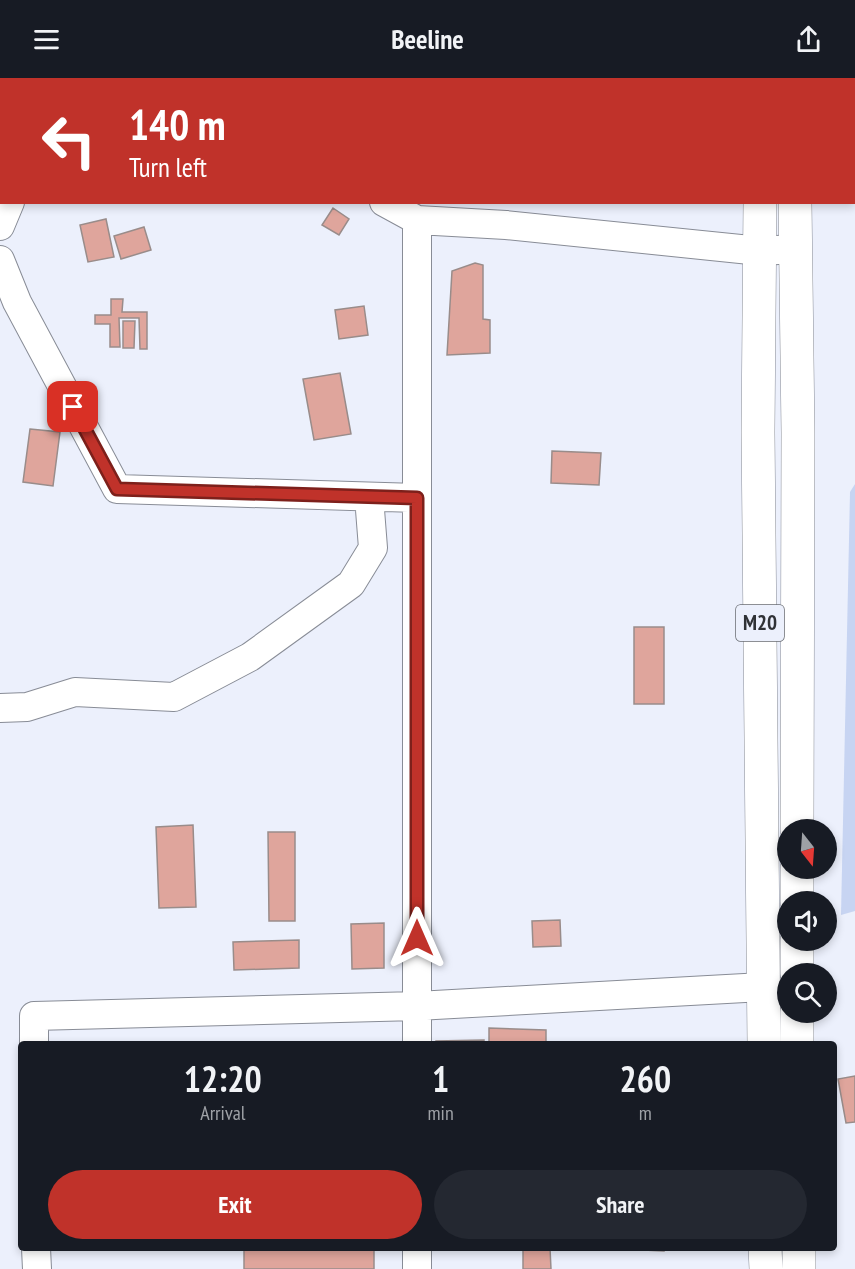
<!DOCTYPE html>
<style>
body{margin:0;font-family:"PT Sans Narrow",sans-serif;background:#242831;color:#f1f3f6;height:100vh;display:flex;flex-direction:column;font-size:22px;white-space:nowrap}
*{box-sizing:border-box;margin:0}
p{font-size:20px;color:#9ea1a6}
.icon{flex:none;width:33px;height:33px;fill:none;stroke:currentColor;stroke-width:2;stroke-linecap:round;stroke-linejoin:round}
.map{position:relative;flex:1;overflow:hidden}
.drawer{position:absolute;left:18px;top:963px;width:819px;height:210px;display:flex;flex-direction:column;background:#171b24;border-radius:6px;box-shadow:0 3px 9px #0003}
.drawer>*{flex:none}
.guide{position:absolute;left:0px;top:0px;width:855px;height:126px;box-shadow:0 3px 9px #0003;background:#c0322a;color:#fff;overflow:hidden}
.needle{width:39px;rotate:163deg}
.controls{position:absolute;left:777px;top:741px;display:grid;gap:12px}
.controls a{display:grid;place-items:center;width:60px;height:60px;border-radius:50%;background:#171b24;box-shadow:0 3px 9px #0003;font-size:30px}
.pin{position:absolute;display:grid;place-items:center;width:51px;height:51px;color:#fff;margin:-26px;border-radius:12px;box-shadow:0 3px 9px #0006}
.me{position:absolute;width:66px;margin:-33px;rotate:0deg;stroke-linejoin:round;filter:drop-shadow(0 0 4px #0008)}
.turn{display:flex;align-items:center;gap:21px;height:126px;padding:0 30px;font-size:27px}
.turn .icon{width:78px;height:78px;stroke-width:2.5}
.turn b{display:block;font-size:42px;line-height:51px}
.eta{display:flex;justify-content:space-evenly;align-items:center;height:102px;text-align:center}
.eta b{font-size:36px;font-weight:700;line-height:42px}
.cta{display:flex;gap:12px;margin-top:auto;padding:12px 30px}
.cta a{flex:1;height:69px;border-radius:36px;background:#c0322a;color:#fff;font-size:24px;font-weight:700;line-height:69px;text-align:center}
.cta a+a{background:#242831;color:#f1f3f6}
header{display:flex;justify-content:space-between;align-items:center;height:78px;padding:0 30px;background:#171b24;font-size:27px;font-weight:700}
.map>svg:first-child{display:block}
</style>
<header><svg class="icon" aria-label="menu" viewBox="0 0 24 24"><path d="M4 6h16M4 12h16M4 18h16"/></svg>Beeline<svg class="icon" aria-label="share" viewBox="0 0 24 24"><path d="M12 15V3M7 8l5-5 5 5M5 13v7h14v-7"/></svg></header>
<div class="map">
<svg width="855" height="1191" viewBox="0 0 855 1191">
<rect width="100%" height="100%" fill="#ecf0fc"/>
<path fill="#c7d4f2" d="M855 406V833L841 837 850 414Z"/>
<path fill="#dfa59c" stroke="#998c8a" stroke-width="1.5" d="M333 130 349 141 339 157 322 147Z
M106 141 114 179 88 184 80 147Z
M144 149 151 172 121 181 114 158Z
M475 185 483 187V241L490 242V275L447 277 452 193Z
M111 221H123L122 234H147V271H140L139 240H119L120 269H110V246H95V237H111Z
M364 228 368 257 339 261 335 232Z
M123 243H135L134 270H123Z
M340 295 351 356 314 362 303 301Z
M30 351 60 354 53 408 23 404Z
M552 373 601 375 599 407 551 405Z
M634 549H664V626H634Z
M193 747 196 829 159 830 156 749Z
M268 754H295V843H269Z
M560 842 561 868 533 869 532 843Z
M384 845V890L352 891 351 846Z
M299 862V890L234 892 233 864Z
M489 950 546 952V966H489Z
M484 962V966H436V963Z
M855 998V1044L846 1045 838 1001Z
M374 1170V1191H244V1171Z
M523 1170H550L551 1191H523Z
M621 1170H664V1173L621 1171Z"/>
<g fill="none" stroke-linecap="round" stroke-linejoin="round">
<g stroke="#888c96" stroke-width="30">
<path id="minor" d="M272 0V2
M505 0V2
M57 2 58 0
M384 124 417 142 506 147 760 173 795 171
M0 148 10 124
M0 182 17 224 117 411 417 420
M0 630 27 629 75 614 174 619 250 579 351 506 373 470 369 419
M34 966V938L417 928 763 909
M417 966V142
M36 1170 37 1191
M417 1191V1170"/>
</g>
<g stroke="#888c96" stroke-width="34">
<path id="major" d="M759 0V2
M793 0V2
M760 124 758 354 764 966
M795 124 798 355 797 752
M797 824V790
M797 896V862
M797 934V966
M765 1170 766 1191
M799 1170V1191"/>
</g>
<use href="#minor" stroke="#fff" stroke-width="28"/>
<use href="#major" stroke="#fff" stroke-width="33"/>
</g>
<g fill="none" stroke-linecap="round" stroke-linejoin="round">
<g stroke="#7d201b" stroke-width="15">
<path id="route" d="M73 329 117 411 417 420V860"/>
</g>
<use href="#route" stroke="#c0322a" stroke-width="10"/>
</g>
<g text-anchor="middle" stroke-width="6" stroke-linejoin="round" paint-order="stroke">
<rect fill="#ecf0fc" stroke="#686b71" stroke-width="1.5" x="736" y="527" width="48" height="36" rx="4.5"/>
<g font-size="21" font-weight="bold" fill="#303236">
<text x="760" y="552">M20</text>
</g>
</g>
</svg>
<div class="controls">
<a><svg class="needle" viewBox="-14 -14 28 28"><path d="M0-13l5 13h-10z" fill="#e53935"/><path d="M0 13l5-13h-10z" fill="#9ea1a6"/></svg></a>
<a><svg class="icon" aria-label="sound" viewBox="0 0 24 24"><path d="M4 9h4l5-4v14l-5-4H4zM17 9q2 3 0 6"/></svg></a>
<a><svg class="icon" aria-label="search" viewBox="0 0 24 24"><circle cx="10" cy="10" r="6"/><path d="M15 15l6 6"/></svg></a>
</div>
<div class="pin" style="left:73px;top:329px;background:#d93025"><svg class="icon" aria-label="arrive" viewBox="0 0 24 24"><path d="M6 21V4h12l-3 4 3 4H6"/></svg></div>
<svg class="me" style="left:417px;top:860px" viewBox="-20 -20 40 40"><path d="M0-17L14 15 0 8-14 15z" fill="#c0322a" stroke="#fff" stroke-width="4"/></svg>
<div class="guide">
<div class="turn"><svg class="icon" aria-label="left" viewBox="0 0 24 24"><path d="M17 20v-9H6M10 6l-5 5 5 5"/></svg><div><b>140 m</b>Turn left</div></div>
</div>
<section class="drawer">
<div class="eta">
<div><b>12:20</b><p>Arrival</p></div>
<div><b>1</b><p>min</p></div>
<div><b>260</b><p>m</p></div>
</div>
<div class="cta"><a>Exit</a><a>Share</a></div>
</section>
</div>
